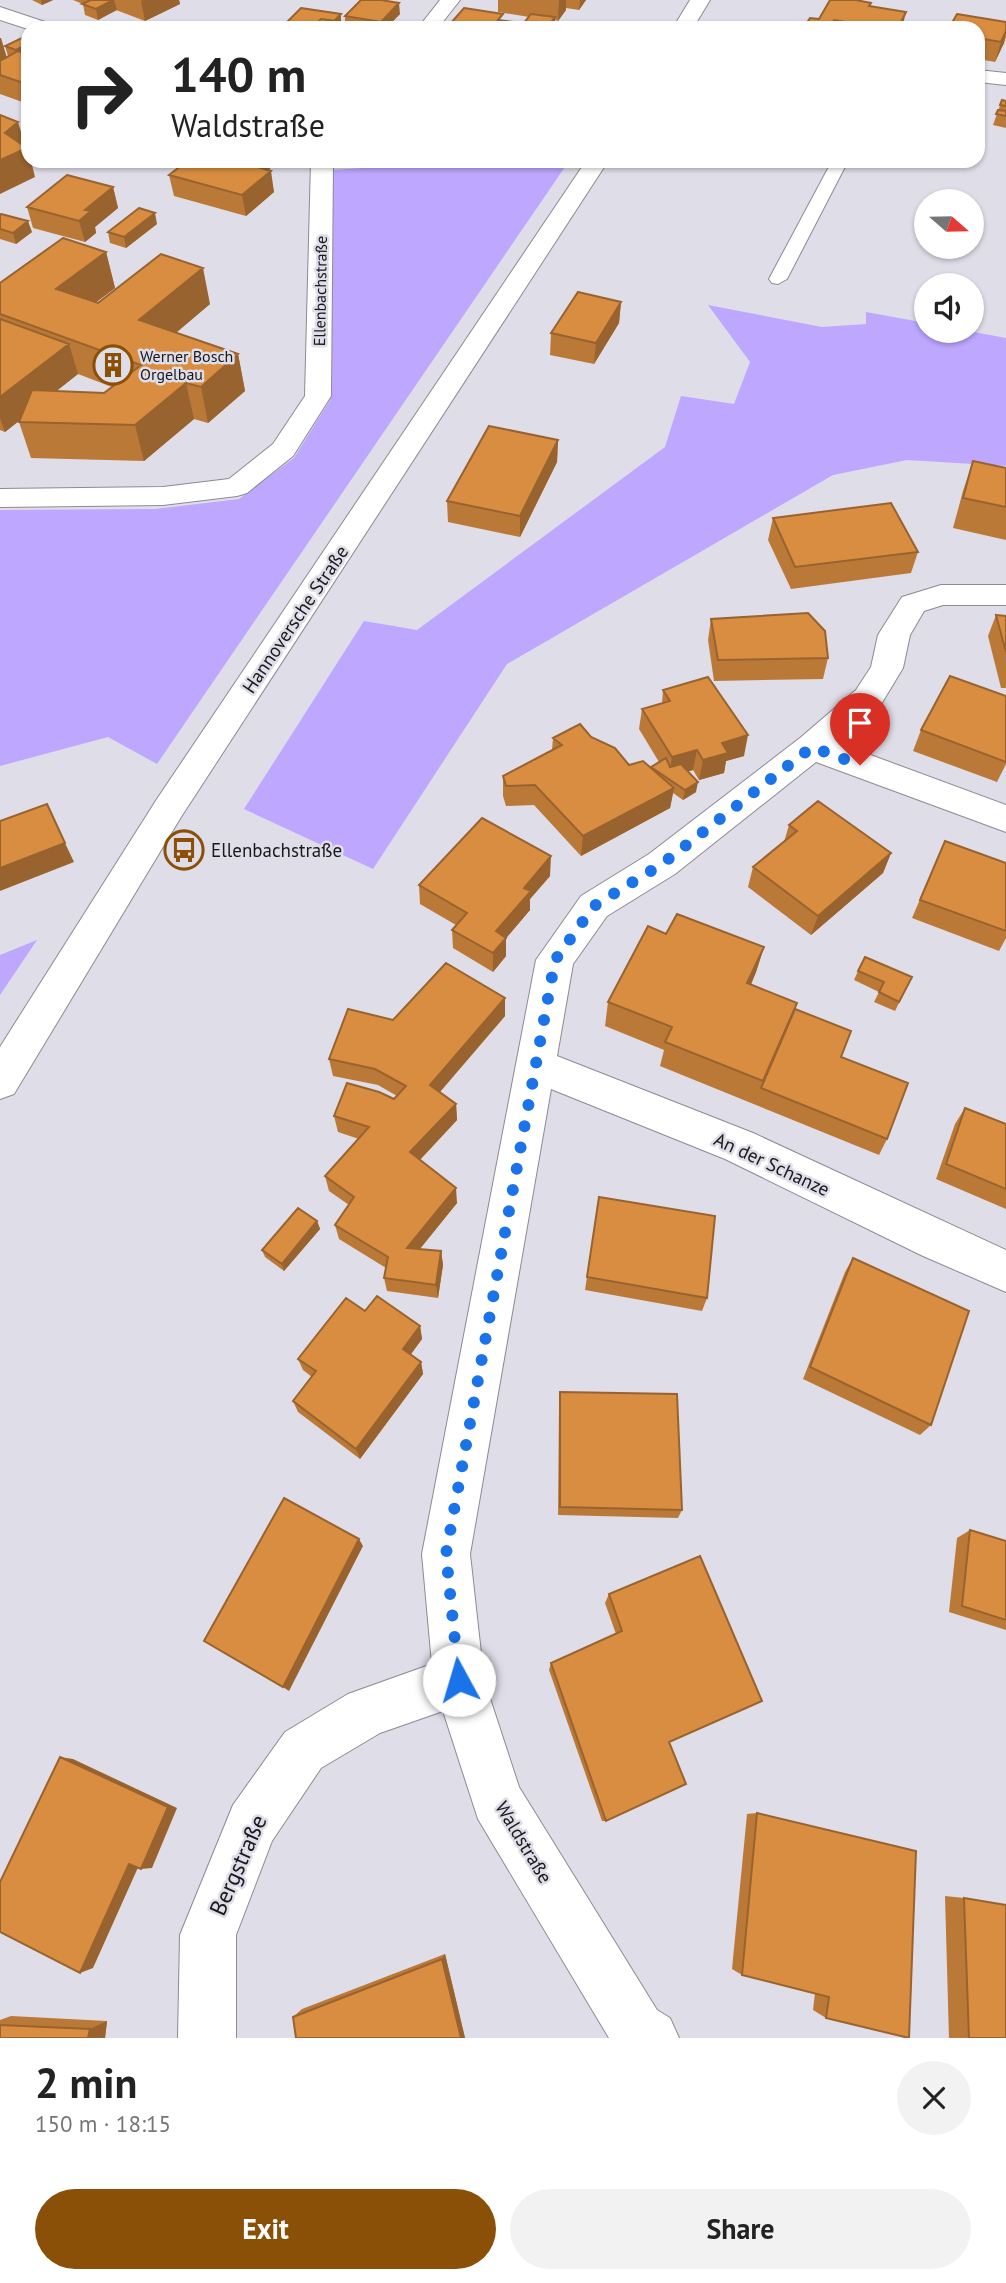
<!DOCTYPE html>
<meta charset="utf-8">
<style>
body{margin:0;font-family:"PT Sans",sans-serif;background:#f2f2f2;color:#222;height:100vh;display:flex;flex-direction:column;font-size:26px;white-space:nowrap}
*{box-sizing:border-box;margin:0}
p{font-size:23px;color:#767676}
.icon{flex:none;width:38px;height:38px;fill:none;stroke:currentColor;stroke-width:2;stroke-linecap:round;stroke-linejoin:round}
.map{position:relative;height:2038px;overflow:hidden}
.side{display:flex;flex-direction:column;background:#fff;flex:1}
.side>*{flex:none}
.guide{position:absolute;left:21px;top:21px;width:964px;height:147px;border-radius:21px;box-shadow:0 2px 5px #0004;background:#fff;color:#222;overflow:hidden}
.needle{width:46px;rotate:110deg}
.controls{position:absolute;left:914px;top:189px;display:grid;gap:14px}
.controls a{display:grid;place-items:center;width:70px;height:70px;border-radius:50%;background:#fff;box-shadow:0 2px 5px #0004;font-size:35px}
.pin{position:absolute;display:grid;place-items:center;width:60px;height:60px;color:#fff;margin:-72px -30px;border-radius:50% 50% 50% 0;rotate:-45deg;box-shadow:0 0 7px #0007}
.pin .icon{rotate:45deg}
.me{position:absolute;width:77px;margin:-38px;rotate:354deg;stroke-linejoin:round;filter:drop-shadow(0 0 5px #0008)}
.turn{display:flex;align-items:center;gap:24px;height:147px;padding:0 35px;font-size:32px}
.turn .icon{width:91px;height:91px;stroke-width:2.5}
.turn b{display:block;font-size:49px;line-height:60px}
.round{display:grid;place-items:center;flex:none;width:74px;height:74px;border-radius:37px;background:#f2f2f2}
.overview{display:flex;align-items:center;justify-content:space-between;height:119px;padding:0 35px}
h1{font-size:42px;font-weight:700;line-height:52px}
.action{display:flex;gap:14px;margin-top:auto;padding:14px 35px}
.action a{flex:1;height:80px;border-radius:42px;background:#8a5008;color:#fff;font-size:28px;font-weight:700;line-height:80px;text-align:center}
.action a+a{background:#f2f2f2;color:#222}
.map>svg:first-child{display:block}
</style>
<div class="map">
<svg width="1006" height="2038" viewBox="0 0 1006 2038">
<rect width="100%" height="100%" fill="#dfdde8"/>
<path fill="#bea7ff" d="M404 161H569L157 764 108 737 0 766V510L155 509 239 499 294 458 330 400 333 170 378 167Z
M708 305 822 327 866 324V312L926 323V331H968L1006 338V466L907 460 833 475 507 664 373 869 244 809 364 621 417 630 665 447 681 396 734 404 750 362Z
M37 940 0 995V955Z"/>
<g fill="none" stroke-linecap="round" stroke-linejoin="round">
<g stroke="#8c8a94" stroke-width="2">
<path id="service" d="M832 161H848L787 279 778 284 772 283 769 279Z"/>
</g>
<g stroke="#8c8a94" stroke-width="2">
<path id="minor" d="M440 0H460L438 28H418Z
M0 7 51 24 54 28 28 29 0 20Z
M978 70 1006 73V85L978 82Z
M311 161H333L331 396 293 456 247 493 237 496 163 505 0 507V489L163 487 229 479 273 444 305 396Z
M941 585H1006V605H943L924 611 910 635 903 668 880 706 838 743 1006 805V832L816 762 675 874 607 916 573 964 557 1056 753 1133 1006 1250V1292L923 1256 725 1159 551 1089 470 1554 484 1680 519 1787 657 2010 670 2018 679 2038H609L478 1819 443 1711 380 1733 321 1768 272 1841 236 1935V2038H178L180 1935 233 1805 285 1732 348 1694 432 1664 422 1554 536 960 581 896 649 854 800 738 856 690 871 667 878 635 902 597Z"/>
</g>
<g stroke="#8c8a94" stroke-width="2">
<path id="secondary" d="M690 0H710L693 28H673Z
M586 161H608L181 817 14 1094 0 1099V1047L157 799Z"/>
</g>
<use href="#service" fill="#fff" fill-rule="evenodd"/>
<use href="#minor" fill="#fff" fill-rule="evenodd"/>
<use href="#secondary" fill="#fff" fill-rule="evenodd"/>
</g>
<path fill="#bb7938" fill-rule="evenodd" d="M32 0H53L42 5Z
M73 0H179L180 4 145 21 116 10 98 20 85 15 83 4Z
M498 0H586L579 10 566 8V10L558 21 555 20V28H523V24L529 17 498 12Z
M830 0H856L871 3 870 6 902 28H805L806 24 819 19Z
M341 14V22H345V16L400 14 386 28H287L286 23Z
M503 20 521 28H450V24Z
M1006 22V37L1004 43 995 62 978 59V28Z
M28 35V104L0 94V38L6 57 8 56 5 46Z
M1002 100 1006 101V128L993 125Z
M150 161H178L168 167Z
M187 161H272L273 166 268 170 274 192 246 216 174 196 169 175Z
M113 187 118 208 95 227 96 233 85 242 33 228 27 207Z
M0 215 32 232 16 244 0 239Z
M157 224 126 248 110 243 108 232Z
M106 252 115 288 96 302 210 304 176 333 238 354 245 391 208 423 194 419 144 461 31 458 19 422 20 420 5 432 0 430V283ZM78 374 112 387 104 393 56 391Z
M621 302 619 323 594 364 550 355 551 333Z
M558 440 557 462 520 537 448 522 447 501Z
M973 461 1006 468V540L953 528 963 491Z
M773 518 918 552 911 573 791 589 768 540Z
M996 615 1006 616V688H1001L988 636Z
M711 619 828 658 823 679 714 681 708 640Z
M663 690 744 756 726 761 724 773 699 780 693 770 689 771 696 792 683 800 673 793 670 808 581 856 534 805 506 806 503 796V776L552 750 553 738 591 737 629 765 650 768 651 767 659 762 639 729 642 709 662 703Z
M1006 696V764L997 782 913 751 921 730Z
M789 825 891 853 883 873 811 935 748 887 753 867 784 842Z
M945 841 1006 863V938L999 951 912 918Z
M550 876 530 899V910L506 938V956L493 972 453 948 452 930 456 925 420 904 419 885Z
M666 934 764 947 756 972 751 985 795 1009 841 1057 887 1139 879 1155 660 1066 664 1050 605 1026 608 1002Z
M858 971 912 977 895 1011 874 1002 879 992 854 980Z
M505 998V1016L440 1092 456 1104 457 1120 420 1160 457 1203 420 1249 441 1251 443 1265 438 1298 387 1291 384 1278 386 1268 339 1239 335 1225 349 1205 329 1191 325 1176 359 1139 338 1132 334 1116 394 1099 397 1096 378 1085 333 1076 329 1059 393 1020Z
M965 1108 1006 1124V1209L936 1179 955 1124Z
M599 1197 707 1298 702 1311 585 1290Z
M317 1221 320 1229 284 1271 265 1257 262 1250Z
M853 1258 931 1425 920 1435 803 1379 845 1272Z
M365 1311 420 1326 422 1339 410 1355 421 1362 423 1374 360 1459 298 1412 293 1401 312 1377 303 1370 298 1359Z
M560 1392 682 1510 678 1518 558 1515 559 1403Z
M970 1530 1006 1541V1630L949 1612 957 1538Z
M609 1594 752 1706 669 1742 606 1821H602L549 1670 551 1663 616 1634 605 1603Z
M757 1813 916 1851 826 2018 813 2010 815 1993 742 1975 732 1969 747 1814Z
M945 1896 964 1898 1006 2038H949Z
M445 1954 465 2038H296L293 2017 302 2009Z
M11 2016 107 2021 105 2038H0V2020Z"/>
<path fill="#98632e" d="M41 0H53L42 5Z
M113 0H114L117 10 98 20 96 9Z
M143 0H179L180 4 145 21 141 1Z
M559 0H566V10L558 21Z
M580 0H586L579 10Z
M399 3 400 14 386 28H382L381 22Z
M906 12 902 28H898Z
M341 14V25L327 28Z
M555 17V28H547Z
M1006 31 1004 43 995 62 1001 42Z
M0 38H1L7 58 0 62Z
M28 44V56L19 61 16 50Z
M28 81V102L23 83Z
M18 122 26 148H27L28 151V161H31L35 177 0 194V160L5 133Z
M167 161H178L168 167Z
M250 161H272L273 166 250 185 247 164Z
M271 171 274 192 246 216 242 195Z
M113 187 118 208 95 227 96 233 85 242 79 221 85 210Z
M155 213 157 224 126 248 124 237Z
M28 221 32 232 16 244 13 233Z
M106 252 115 288 66 325 56 289Z
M203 268 210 304 148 356 139 320Z
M621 302 619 323 594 364 596 343Z
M69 344 78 374 5 432 0 418V397Z
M238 354 245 391 208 423 201 387Z
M186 383 194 419 144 461 135 425Z
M558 440 557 462 520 537V516Z
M748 735 744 756 726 761 724 773 699 780 703 760 722 743Z
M697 750 693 770 669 777 672 757Z
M698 782 696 792 683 800 685 790Z
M674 788 670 808 581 856 583 836Z
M65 843 74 862 0 891V868Z
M891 853 883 873 811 935 818 916Z
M551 856 550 876 530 899V910L496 950V931L524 888Z
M506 938V956L493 972V953Z
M764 947 756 972 740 1008 747 983Z
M505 998V1016L432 1101 430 1085Z
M456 1104 457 1120 412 1168 410 1152Z
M456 1188 457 1203 409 1262 407 1248Z
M317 1221 320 1229 284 1271 282 1264Z
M441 1251 443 1265 438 1298 436 1285Z
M420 1326 422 1339 406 1361 403 1349Z
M421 1362 423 1374 360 1459 356 1449Z
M359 1539 363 1546 289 1691 283 1687Z
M60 1757 73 1759 177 1808 152 1868 141 1869Z
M140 1863 93 1968 80 1973 129 1864Z
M445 1954 465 2038H461L442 1959Z
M107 2021 105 2038H88L90 2029Z"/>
<path fill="#d98d41" stroke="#98632e" stroke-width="2" d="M91 0H113L96 9 82 4Z
M361 0H381L399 3 381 22 345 16Z
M830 0H856L871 3 869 6 906 12 898 28H883L834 20 830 28 806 24 810 18 819 19Z
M301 8 341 14 334 21 321 19 313 27 286 23Z
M464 8 503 14 498 20 521 23 518 28H476L450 24Z
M531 14 555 17 547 28 523 24Z
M957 14 1006 22V31L1001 42 978 38V28H949Z
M321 19 357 24 354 28H312Z
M28 35V44L16 50 5 46Z
M18 51 28 54V81L23 83 0 75V61Z
M1002 100 1006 101V106L1000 105Z
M998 110 1006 111V116L996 114Z
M0 115 18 122 5 133 27 148 0 160Z
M187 161H250L247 164 271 171 242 195 169 175Z
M67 175 113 187 85 210 91 211 79 221 27 207Z
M139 208 155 213 124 237 108 232Z
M1 214 28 221 13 233 0 229V215Z
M63 238 106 252 56 289 98 303 161 254 203 268 139 320 238 354 201 387 186 383 135 425 19 422 32 390 104 393 141 365 0 314V283Z
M578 292 621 302 596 343 551 333Z
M0 319 69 344 0 397Z
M489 426 558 440 520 516 447 501Z
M973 461 1006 468V507L963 498Z
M891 503 918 552 795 567 773 518Z
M808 613 825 631 828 658 718 660 711 619Z
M996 615 1006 616V652Z
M950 676 1006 696V762L921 730Z
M708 677 748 735 722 743 728 753 703 760 697 750 672 757 642 709 670 701 663 690Z
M580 724 591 737 615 748 629 765 643 761 674 788 583 836 535 785 506 786 503 776 562 745 553 738Z
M666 758 670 767 681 764 698 782 685 790 651 767Z
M818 801 891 853 818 916 753 867 797 831 789 825Z
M47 804 65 843 0 868V821Z
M482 818 551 856 524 888 531 891 496 931 506 938 493 953 452 930 467 913 419 885Z
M945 841 1006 863V931L920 900Z
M677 914 764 947 747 983 797 1003 763 1081 665 1042 672 1027 608 1002 648 926 666 934Z
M865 957 912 977 899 1002 879 992 884 982 858 971Z
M446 963 505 998 430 1085 456 1104 410 1152 456 1188 407 1248 441 1251 436 1285 384 1278 388 1257 335 1225 354 1197 325 1176 369 1127 334 1116 347 1083 379 1092 394 1099 406 1086 375 1069 329 1059 348 1009 393 1020Z
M795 1009 851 1031 841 1057 908 1083 887 1139 761 1088Z
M965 1108 1006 1124V1189L946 1164Z
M599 1197 715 1216 707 1298 587 1277Z
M298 1208 317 1221 282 1264 262 1250Z
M853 1258 969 1311 931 1425 810 1367Z
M377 1296 420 1326 403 1349 421 1362 356 1449 293 1401 316 1371 298 1359 346 1298 365 1311Z
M560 1392 677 1394 682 1510 560 1507Z
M284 1498 359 1539 283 1687 204 1641Z
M970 1530 1006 1541V1620L962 1606Z
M700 1556 762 1701 669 1742 686 1784 606 1821 551 1663 622 1631 609 1594Z
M60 1757 168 1807 141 1869 129 1864 80 1973 0 1932V1882Z
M757 1813 916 1851 909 2038 826 2018 829 1997 742 1975Z
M964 1898 1006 1905V2038H969Z
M442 1959 461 2038H296L293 2017Z
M0 2025 90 2029 88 2038H0Z"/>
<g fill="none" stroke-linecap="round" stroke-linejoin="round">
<path stroke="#1a73e8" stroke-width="12" stroke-dasharray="0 21.6" d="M459 1680 446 1554 555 960 594 906 662 864 812 747 860 765"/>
</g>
<defs>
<g id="building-ring" transform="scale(2.0125)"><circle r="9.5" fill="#dfdde8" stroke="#8a5008" stroke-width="1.5"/><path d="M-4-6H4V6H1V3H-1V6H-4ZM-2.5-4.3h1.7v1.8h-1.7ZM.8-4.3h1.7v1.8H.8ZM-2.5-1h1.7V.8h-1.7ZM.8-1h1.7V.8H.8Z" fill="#8a5008"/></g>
<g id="bus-ring" transform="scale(2.0125)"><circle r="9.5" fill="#dfdde8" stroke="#8a5008" stroke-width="1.5"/><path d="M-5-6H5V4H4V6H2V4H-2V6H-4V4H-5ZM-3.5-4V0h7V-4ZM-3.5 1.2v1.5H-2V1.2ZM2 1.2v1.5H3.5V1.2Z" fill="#8a5008"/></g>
</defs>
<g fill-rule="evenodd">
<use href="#building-ring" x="113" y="365"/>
<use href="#bus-ring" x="184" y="850"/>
</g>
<g text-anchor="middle" stroke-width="5" stroke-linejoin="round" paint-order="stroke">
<g font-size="16" fill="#19191c" stroke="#dfdde8">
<text transform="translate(320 291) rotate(-89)" y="6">Ellenbachstraße</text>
</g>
<g font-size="16" fill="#19191c" stroke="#dfdde8" text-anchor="start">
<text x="140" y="362">Werner Bosch<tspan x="140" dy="18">Orgelbau</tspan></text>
</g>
<g font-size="19" fill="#19191c" stroke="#dfdde8">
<text transform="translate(295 619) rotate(-56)" y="7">Hannoversche Straße</text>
<text transform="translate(772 1164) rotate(25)" y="7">An der Schanze</text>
<text transform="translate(524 1842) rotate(59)" y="7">Waldstraße</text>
</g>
<g font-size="19" fill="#19191c" stroke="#dfdde8" text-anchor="start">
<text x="211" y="857">Ellenbachstraße</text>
</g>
<g font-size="23" fill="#19191c" stroke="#dfdde8">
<text transform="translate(238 1865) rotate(-66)" y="8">Bergstraße</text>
</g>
</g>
</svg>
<div class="controls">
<a><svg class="needle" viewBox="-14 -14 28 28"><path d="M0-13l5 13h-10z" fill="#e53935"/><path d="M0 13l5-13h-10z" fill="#767676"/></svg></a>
<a><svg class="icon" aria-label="sound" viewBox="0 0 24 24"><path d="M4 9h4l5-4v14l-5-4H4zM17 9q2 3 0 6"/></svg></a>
</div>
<div class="pin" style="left:860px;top:765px;background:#d93025"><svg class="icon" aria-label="arrive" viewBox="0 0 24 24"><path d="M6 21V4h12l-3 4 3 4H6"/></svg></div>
<svg class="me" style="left:459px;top:1680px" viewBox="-20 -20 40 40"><circle r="19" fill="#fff"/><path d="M0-13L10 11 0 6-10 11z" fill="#1a73e8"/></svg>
<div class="guide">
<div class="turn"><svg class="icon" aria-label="right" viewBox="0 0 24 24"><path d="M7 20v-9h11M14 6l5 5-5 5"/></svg><div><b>140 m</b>Waldstraße</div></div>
</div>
</div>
<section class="side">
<div class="overview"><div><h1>2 min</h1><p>150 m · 18:15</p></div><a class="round"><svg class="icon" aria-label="close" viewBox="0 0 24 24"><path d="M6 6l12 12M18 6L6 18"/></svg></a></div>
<div class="action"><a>Exit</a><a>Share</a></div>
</section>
